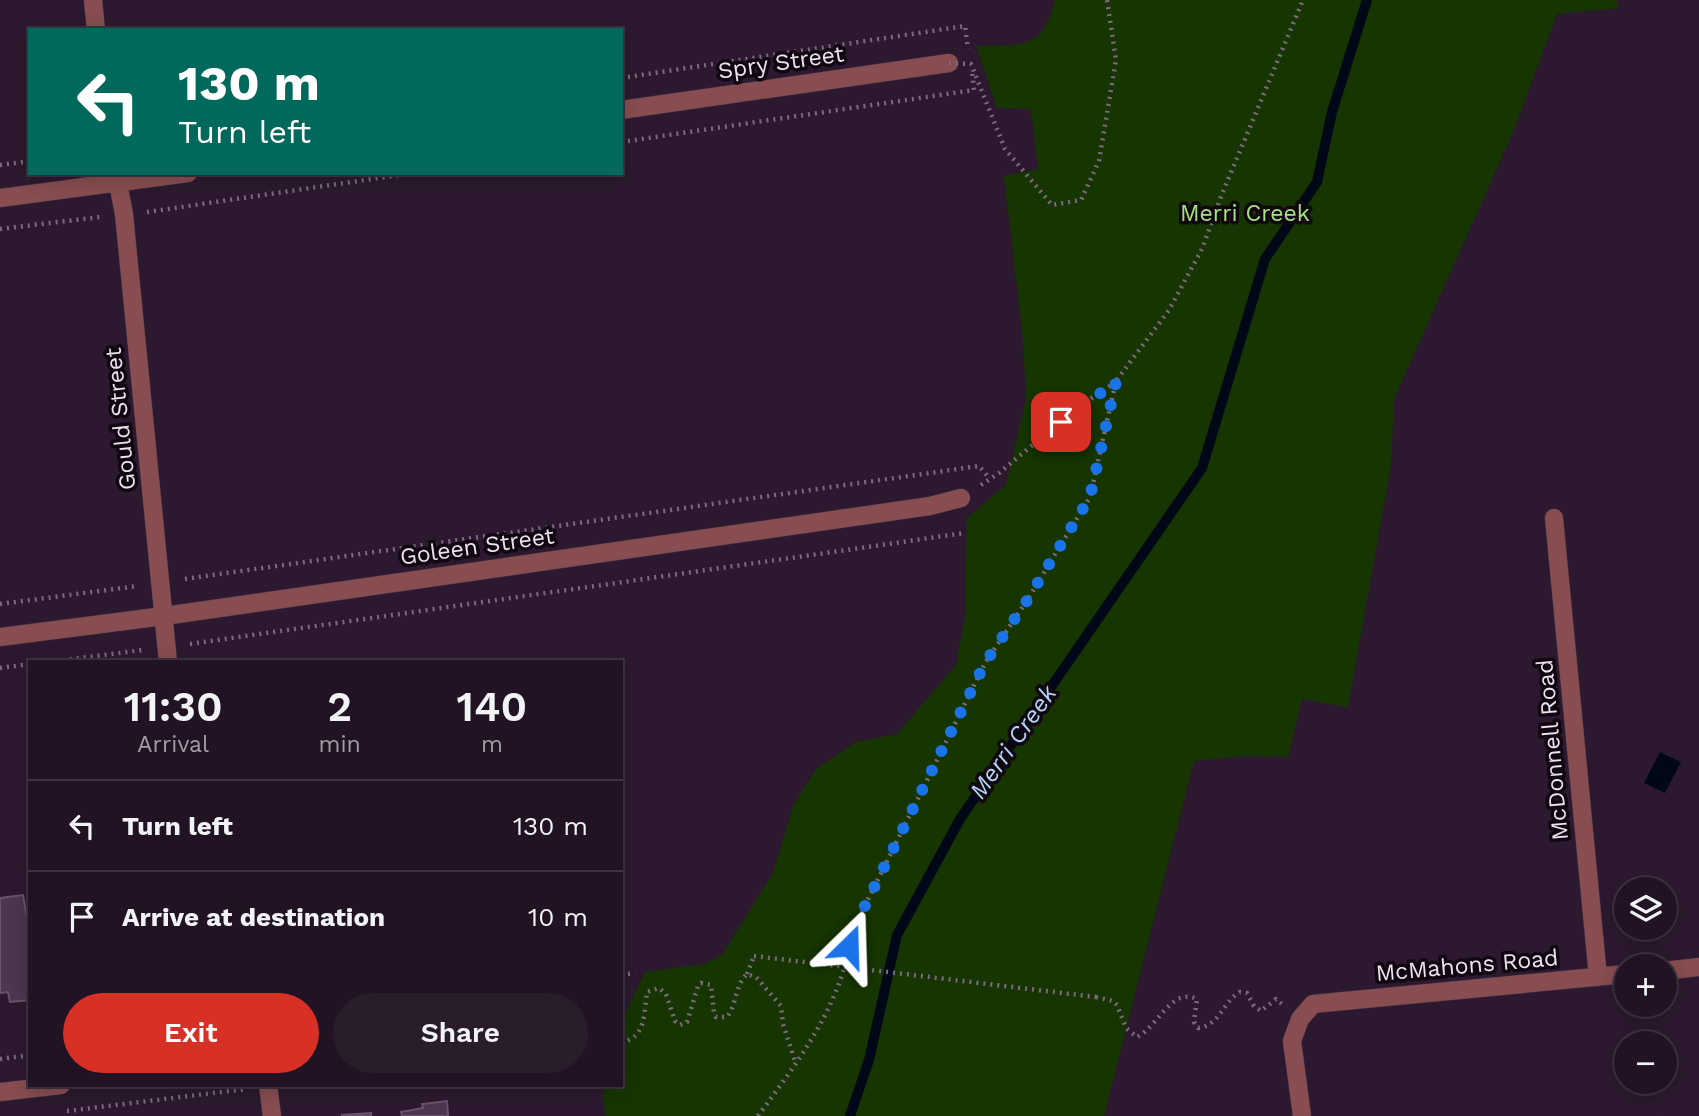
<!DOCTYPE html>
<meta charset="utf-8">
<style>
body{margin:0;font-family:"Work Sans",sans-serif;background:#291c2b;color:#f1f3f6;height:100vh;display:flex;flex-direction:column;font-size:26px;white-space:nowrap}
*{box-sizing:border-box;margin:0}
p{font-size:23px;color:#a29ea6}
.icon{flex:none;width:38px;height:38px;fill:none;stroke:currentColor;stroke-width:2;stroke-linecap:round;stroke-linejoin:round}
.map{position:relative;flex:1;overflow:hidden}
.drawer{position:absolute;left:28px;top:660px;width:595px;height:427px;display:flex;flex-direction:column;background:#211323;border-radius:0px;box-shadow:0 4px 18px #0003,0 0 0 2px #3e3241}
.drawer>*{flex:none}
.guide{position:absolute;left:28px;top:28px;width:595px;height:147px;border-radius:0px;box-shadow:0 4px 18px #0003,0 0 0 2px #3e3241;background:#00695c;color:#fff;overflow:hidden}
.buttons{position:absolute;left:1614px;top:877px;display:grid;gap:14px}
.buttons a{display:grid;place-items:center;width:63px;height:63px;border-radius:50%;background:#211323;box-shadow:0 4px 18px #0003,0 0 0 2px #3e3241;font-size:35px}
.pin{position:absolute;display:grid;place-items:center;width:60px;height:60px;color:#fff;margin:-30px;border-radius:14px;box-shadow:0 4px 10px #0006}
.me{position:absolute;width:77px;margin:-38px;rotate:22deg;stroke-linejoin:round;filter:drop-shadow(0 0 5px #0008)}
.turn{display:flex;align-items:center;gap:24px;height:147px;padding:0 35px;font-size:32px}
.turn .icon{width:91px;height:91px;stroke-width:2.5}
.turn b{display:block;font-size:49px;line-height:60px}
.eta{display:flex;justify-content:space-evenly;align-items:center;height:119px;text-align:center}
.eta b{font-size:42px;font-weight:600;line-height:49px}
.action{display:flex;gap:14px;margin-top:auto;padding:14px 35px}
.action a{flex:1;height:80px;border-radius:42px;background:#d93025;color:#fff;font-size:28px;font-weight:600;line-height:80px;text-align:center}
.action a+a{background:#291c2b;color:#f1f3f6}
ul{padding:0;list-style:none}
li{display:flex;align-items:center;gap:21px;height:91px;padding:0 35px;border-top:2px solid #3e3241}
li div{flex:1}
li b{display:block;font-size:26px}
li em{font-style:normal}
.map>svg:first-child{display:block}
</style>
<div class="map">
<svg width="1699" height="1116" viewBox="0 0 1699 1116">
<rect width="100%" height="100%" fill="#2c192f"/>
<path fill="#163500" d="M1055 0H1616L1619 8 1557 14 1513 132 1394 399 1391 465 1348 707 1302 699 1288 757 1245 756 1194 761 1104 1116H605L603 1085H621V1023L645 972 704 964 722 955 773 873 793 806 816 769 856 742 897 734 956 665 965 617 967 518 1006 485 1026 399 1023 339 1004 176 1038 169 1031 109 997 108 976 46C1020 45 1043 51 1055 0Z"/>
<path fill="#000818" d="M1660 752 1681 762 1665 793 1644 783Z"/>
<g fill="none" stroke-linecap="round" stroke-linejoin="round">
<path stroke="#000818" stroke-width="10" d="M850 1116 869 1060 897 935 960 819 1202 468 1265 259 1317 182 1332 112 1367 0"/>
</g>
<path fill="#4c374e" stroke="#69536c" stroke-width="2" d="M23 895 30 936V1000L10 1002 8 992 0 993V898Z
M447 1101 448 1116H402L401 1112 423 1108 422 1104Z
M371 1113V1116L341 1115Z"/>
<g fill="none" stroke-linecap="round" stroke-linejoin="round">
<g stroke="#47354a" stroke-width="19">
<path id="minor" d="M93 0 96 30
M621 110 949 63
M113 173 118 183 124 214 168 662
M0 198 188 173
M1554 518 1598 977
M0 637 164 616 930 506 961 498
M1664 971 1699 967
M268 1085 272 1116
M0 1092 61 1085
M1302 1116 1292 1041 1300 1019 1313 1004 1626 974"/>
</g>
<path stroke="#7c6b7f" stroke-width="4.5" stroke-dasharray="2 5" stroke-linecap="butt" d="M621 78 965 26 968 49
M621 142 974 90 972 71
M0 165 30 161
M147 212 413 173
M0 229 100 217
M981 485 999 473 1078 407 1116 382
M185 579 979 466 990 479
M0 604 138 586
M190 644 965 533
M49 662 143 650
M0 668 30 664
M747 974 754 956
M621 975 635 973
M1096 997 1113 1001 1117 1005 1126 1028 1137 1037C1159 1026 1171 987 1197 999L1194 1022 1198 1028C1220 1026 1223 1001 1240 992L1247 993 1254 1006 1261 1011 1276 999 1282 1004
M621 1042C646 1039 644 1012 647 992L659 988 666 994 675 1021 680 1025 687 1022 698 986 701 983 711 985 714 1013 716 1017H727C737 1004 735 985 747 974L756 977 781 1006 783 1024 796 1064
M0 1059 30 1055
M67 1111 246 1089
M758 1116C787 1076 817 1038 836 991 845 971 848 949 854 928L985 663 1026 602 1090 497 1116 381 1169 310 1202 249 1222 194 1303 0"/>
<use href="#minor" stroke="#874d50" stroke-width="18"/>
<path stroke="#7c6b7f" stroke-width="4.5" stroke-dasharray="2 5" stroke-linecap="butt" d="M949 63 971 64 1005 149 1052 205 1081 200 1099 161 1116 60 1107 0
M754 956 1096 997"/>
</g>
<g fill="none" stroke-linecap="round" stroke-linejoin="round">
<path stroke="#1a73e8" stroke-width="12" stroke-dasharray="0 21.6" d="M849 946 854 928 985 663 1026 602 1090 497 1116 382 1061 422"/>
</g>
<g text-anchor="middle" stroke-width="7" stroke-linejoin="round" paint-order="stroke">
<g font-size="23" fill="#eee1f0" stroke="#100711">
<text transform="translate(781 62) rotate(-8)" y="8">Spry Street</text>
<text transform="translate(120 419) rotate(-96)" y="8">Gould Street</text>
<text transform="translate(477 546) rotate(-8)" y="8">Goleen Street</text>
<text transform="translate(1552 750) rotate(-95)" y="8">McDonnell Road</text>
<text transform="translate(1467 965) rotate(-5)" y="8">McMahons Road</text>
</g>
<g font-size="23" fill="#a5e381" stroke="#100711">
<text x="1245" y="221">Merri Creek</text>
</g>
<g font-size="24" font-style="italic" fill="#b3d5f5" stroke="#100711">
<text transform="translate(1013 742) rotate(-55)" y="8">Merri Creek</text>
</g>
</g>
</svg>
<div class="buttons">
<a><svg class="icon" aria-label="layers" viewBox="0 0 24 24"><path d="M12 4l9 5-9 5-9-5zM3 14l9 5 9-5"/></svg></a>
<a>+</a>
<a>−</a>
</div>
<div class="pin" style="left:1061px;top:422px;background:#d93025"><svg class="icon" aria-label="arrive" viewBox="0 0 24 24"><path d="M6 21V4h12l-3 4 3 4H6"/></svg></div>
<svg class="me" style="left:849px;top:946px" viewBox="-20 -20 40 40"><path d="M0-17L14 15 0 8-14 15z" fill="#1a73e8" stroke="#fff" stroke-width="4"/></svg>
<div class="guide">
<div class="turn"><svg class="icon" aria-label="left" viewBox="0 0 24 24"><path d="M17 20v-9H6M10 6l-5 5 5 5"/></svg><div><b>130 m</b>Turn left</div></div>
</div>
<section class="drawer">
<div class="eta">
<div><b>11:30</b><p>Arrival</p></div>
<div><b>2</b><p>min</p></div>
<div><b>140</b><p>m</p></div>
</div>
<ul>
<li><svg class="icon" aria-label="left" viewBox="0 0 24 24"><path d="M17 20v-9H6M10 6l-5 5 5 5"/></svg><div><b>Turn left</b></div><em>130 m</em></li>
<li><svg class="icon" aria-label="arrive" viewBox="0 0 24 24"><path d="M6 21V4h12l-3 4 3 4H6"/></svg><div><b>Arrive at destination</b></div><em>10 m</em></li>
</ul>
<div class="action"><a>Exit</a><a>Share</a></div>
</section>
</div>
